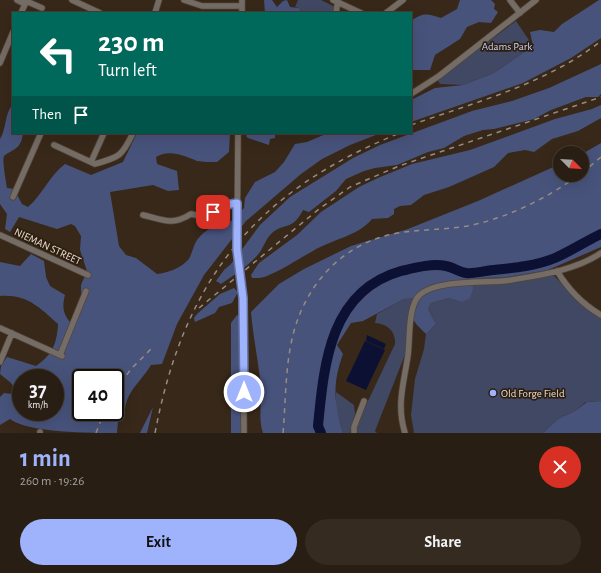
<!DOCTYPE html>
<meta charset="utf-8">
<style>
body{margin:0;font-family:"Alegreya Sans",sans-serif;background:#352b21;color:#f1f3f6;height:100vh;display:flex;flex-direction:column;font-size:15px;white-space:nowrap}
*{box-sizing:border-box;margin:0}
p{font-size:13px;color:#a5a2a0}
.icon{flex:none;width:22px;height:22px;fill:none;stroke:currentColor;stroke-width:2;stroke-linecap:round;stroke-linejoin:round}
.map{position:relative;height:433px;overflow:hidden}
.details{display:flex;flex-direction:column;background:#291e13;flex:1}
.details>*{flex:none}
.guide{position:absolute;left:12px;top:12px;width:400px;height:122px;border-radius:0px;box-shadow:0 4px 16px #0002,0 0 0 1px #453c33;background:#00695c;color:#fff;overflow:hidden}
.needle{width:26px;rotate:114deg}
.controls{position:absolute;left:553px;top:146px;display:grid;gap:8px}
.controls a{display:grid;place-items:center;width:36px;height:36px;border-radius:50%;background:#291e13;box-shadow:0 4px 16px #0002,0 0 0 1px #453c33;font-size:20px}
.speed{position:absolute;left:12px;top:369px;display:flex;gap:8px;font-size:20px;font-weight:700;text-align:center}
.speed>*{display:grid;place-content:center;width:52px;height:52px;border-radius:50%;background:#291e13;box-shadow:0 4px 16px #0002,0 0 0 1px #453c33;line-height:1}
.speed small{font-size:10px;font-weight:400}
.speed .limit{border:2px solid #111;border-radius:6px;background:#fff;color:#111}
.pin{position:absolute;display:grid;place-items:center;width:34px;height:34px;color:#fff;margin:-17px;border-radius:8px;box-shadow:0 2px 6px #0006}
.me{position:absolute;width:44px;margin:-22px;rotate:0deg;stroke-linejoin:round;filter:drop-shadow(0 0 3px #0008)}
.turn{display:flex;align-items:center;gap:14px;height:84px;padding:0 20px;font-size:18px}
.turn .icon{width:52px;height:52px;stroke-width:2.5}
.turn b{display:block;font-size:28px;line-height:34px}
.then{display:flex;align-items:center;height:38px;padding:0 20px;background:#0003;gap:8px;font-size:15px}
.round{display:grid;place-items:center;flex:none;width:42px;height:42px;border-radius:21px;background:#352b21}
.overview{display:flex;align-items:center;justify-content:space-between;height:68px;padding:0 20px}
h1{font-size:24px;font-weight:700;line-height:30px;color:#9fb3fd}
.primary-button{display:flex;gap:8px;margin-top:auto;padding:8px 20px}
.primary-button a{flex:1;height:46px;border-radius:24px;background:#9fb3fd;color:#111;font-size:16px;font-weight:700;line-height:46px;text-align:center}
.primary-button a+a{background:#352b21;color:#f1f3f6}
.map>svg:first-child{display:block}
</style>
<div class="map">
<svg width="601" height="433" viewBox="0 0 601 433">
<rect width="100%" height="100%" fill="#372819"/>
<path fill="#404863" d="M298 0H321L335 7 333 13H302L299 8 295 7Z
M516 21 533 46 494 73 463 85 440 84 437 79Z
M548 270 591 312 601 318V401L586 402 575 411 558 419 543 433H414L411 415 415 379 424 349 426 334 436 324 428 309 431 303 449 298 461 302 471 281 481 278 507 277Z
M415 298 406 352 375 431 377 433H356L358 422 395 344C396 331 387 324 375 323L377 314 404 299Z
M336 392 354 405 355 414 350 433H343L336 409Z"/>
<path fill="#48537c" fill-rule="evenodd" d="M264 0H272L277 7 283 1 287 0 290 7 299 8 302 13H265Z
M460 0H491L495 4 494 9 498 12 491 23 479 22 467 27 460 39 435 55 430 70H411V21C424 12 427 14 441 18L457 9Z
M599 0H601V38L571 58 523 83 411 122V100L435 88 463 85 494 73 533 46 530 32 540 30 554 32 562 24Z
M601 64V94L598 97H586L551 110 534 119 494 129 483 130 464 136 444 148 428 152 397 165 375 168 364 171 346 179 336 191 309 212 303 210C292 232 283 222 271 234 266 239 264 246 260 252 250 265 234 275 221 284L216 281 224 270 231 264 260 225 290 197 353 158 380 145 472 111 512 101 549 88Z
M13 104V133H23C21 149 15 148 4 156 2 160 6 182 7 188L14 189 22 204 28 207C43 194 49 176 65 164L91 175 123 162 137 133H230L229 152 217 162C210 162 204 162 197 161 184 156 170 149 156 157L157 164 177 171 179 190 168 191 153 185 110 192 119 246 126 255 136 258 157 274C167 273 181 268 188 260 192 255 193 246 197 240 203 231 218 222 229 223L244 208 245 198 255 182 275 172 284 162 295 144 307 142 328 133H381L350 145 322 159 301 174 246 221 204 275 177 324 162 364 151 365C141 382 124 393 125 414L118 421 117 433C91 433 28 433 10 419L0 425V397L4 393 12 394 17 392 11 383 0 374 1 366 7 357 36 366C52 355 57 344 58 324 39 307 27 294 0 296V262L20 266 31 254 44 261 46 277 50 286 65 295C62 306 63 314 70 322L81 306V285L87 271 80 250 81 236 75 226 71 224 57 229 19 217 10 232 5 229 7 214 0 204V139C7 128 4 114 13 104ZM21 378H55V412H21ZM81 378H115V412H81Z
M601 105V118L578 131 552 139 534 152 525 150 508 153 494 167 449 187 424 195 411 205 400 206 394 209V214L388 218 372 219C357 237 332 239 313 251 298 259 284 269 267 276 263 278 257 278 252 278L251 275 259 263 297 235 321 212 359 187 378 178 412 164 470 150 555 119 592 109Z
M249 133H275V138L270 139 269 145 248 138 246 136Z
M601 143V247L548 270 507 277 481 278 472 281 473 289 470 298 461 302 449 298 431 303 428 309 436 324 426 334C410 318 410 320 417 298L404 299 363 321 351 323 337 345 343 354C332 384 334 404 343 433H263C258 419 262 404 261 389 259 363 253 338 251 312L279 284 304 269 351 246 408 229 478 201 560 164V175H582V154Z
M234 288 238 292 232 303 219 307 215 313 195 322 194 318 197 314 220 294Z
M237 315 240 316 242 319V433H231V323Z
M601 401V433H543L558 419 575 411 587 402Z
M153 407 147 433H140Z"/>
<path fill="#0c1134" d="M367 335 386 344 384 349 366 341Z
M365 341 385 350 366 390 346 381Z"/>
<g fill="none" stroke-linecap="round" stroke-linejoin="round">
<path stroke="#0c1134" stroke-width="10" d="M321 433 318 426C324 364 330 291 401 271 414 268 432 263 446 266 453 267 458 272 466 273 474 274 484 271 493 270 513 268 536 266 555 258 571 251 586 241 601 234"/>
<g stroke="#534537" stroke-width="7">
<path id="minor" d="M17 0 25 4
M72 0 100 13
M184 0 202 6H242
M333 0 361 13
M510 0 520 13
M26 1 42 8
M21 13 27 0
M155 13 159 0
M242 13V0
M336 13 338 0
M386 13 403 0
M0 63 13 32
M411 94 439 76 536 0
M238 133 237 250 243 298 244 433
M54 145 95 164C120 157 122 156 133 133
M91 162 104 133
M13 197 41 133
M143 215C163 220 172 226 191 214L206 217 220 206 237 203
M0 235 88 275
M557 271C568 289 582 304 601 315
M0 328 62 356
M60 355 86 291
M0 362 12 333
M40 433V432
M354 433V427L364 401
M405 433C396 405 404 383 408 355 410 339 408 312 417 298 432 278 488 284 511 280 541 275 576 270 601 253"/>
</g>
<use href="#minor" stroke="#746c65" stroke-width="5.5"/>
<path stroke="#988b80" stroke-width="1.5" stroke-dasharray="5 5" stroke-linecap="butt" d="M411 125C476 102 546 84 601 41
M582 173 601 157
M199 308 319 209 350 187 399 166 601 97
M115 391 131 369 154 346
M96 433 104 412
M155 433C184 280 255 191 400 133
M283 433C286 399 285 364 294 331 308 281 345 242 398 233 423 229 448 230 473 225 511 216 547 198 579 175"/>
</g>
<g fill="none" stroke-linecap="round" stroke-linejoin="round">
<g stroke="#6774a4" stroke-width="10">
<path id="route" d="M213 212 220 206 237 203V250L243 298 244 392"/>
</g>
<use href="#route" stroke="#9fb3fd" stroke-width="7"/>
</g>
<circle fill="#9fb3fd" stroke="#2d1e0f" stroke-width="1.5" cx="493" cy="393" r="4"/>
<g text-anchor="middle" stroke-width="3.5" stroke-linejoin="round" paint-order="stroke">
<g font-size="11" fill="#c8d4fd" stroke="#2d1e0f">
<text x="507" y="50">Adams Park</text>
</g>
<g font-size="11" fill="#e9ded5" stroke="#2d1e0f">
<text transform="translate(48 246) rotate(25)" y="4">NIEMAN STREET</text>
</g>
<g font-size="11" fill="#e9ded5" stroke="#2d1e0f" text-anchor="start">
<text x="501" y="397">Old Forge Field</text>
</g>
</g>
</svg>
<div class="controls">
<a><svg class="needle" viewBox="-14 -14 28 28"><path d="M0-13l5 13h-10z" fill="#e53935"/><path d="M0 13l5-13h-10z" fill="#a5a2a0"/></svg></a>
</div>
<div class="speed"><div>37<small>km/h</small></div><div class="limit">40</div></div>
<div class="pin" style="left:213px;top:212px;background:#d93025"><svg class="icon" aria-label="arrive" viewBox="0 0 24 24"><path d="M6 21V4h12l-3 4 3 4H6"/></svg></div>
<svg class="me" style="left:244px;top:392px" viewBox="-20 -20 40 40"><circle r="17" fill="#9fb3fd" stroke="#fff" stroke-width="3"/><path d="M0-11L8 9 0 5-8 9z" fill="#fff"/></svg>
<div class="guide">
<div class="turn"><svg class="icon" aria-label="left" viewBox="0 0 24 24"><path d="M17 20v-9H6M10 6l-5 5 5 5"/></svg><div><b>230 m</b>Turn left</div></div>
<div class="then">Then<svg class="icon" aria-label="arrive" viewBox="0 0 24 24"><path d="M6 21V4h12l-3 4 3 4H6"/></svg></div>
</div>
</div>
<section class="details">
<div class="overview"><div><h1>1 min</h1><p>260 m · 19:26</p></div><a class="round" style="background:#d93025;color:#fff"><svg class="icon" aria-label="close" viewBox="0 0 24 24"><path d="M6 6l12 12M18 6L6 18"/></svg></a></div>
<div class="primary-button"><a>Exit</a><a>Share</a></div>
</section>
